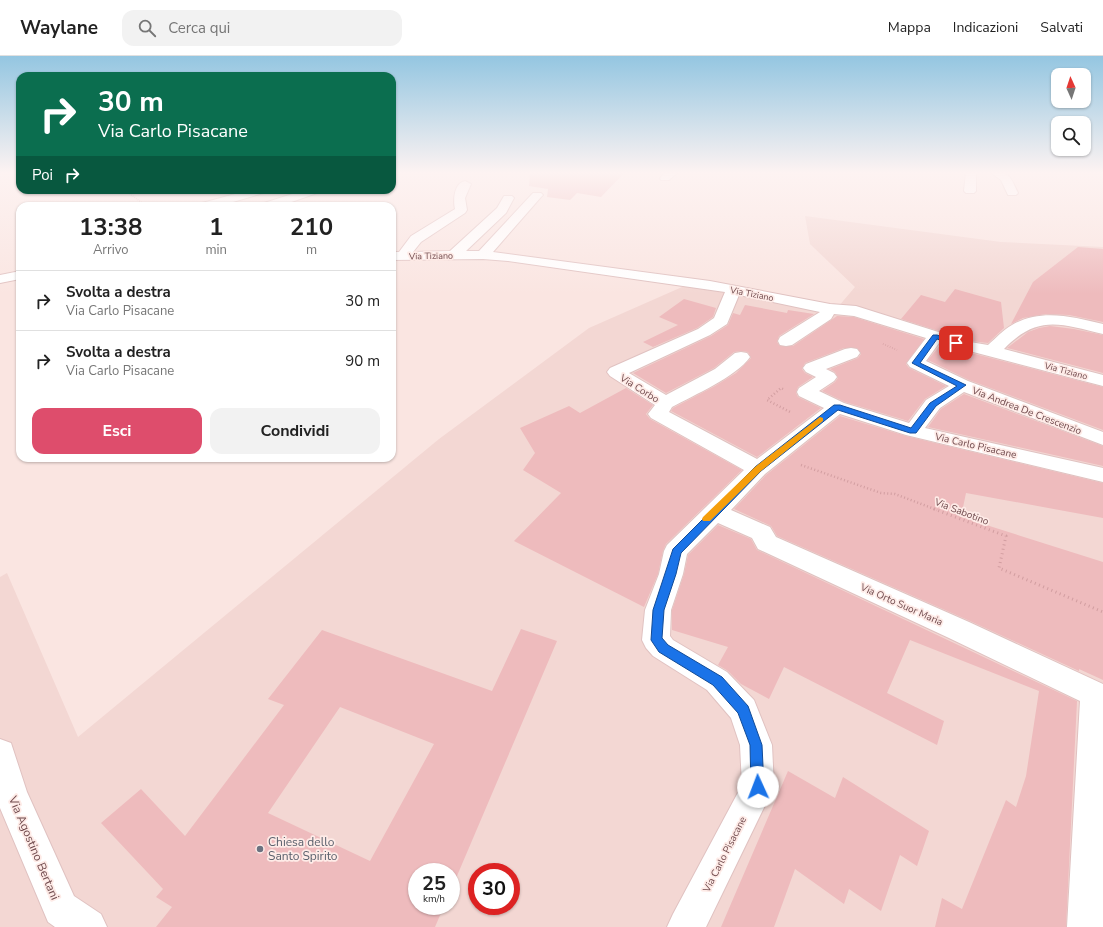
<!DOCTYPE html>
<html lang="it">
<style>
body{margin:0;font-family:"Nunito Sans",sans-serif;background:#f2f2f2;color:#222;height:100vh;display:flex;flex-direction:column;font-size:15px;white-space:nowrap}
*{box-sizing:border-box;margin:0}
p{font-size:13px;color:#767676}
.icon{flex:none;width:22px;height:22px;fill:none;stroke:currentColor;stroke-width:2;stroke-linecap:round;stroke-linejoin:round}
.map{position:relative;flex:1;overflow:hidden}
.panel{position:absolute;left:16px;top:146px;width:380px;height:260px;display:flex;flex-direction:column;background:#fff;border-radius:12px;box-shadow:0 1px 3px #0004}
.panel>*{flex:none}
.banner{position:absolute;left:16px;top:16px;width:380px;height:122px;border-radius:12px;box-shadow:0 1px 3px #0004;background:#0b6e4f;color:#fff;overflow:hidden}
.needle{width:26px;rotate:357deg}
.tools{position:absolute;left:1051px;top:12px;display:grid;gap:8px}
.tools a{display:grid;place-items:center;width:40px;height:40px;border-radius:8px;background:#fff;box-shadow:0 1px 3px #0004;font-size:20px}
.speed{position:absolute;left:408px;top:807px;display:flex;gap:8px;font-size:20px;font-weight:700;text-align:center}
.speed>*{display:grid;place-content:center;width:52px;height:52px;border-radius:50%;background:#fff;box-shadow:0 1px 3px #0004;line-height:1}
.speed small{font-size:10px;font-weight:400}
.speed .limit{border:6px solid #d22;background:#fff;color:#111}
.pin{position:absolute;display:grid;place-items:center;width:34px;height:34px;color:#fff;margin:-17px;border-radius:8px;box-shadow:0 2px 6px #0006}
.me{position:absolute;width:44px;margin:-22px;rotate:358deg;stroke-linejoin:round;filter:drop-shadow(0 0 3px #0008)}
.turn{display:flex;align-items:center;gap:14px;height:84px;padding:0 16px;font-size:18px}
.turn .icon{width:52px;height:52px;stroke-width:2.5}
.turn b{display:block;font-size:28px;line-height:34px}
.then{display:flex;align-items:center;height:38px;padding:0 16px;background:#0003;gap:8px;font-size:15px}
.eta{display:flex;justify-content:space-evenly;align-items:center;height:68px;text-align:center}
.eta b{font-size:24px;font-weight:700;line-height:28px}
.button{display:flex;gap:8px;margin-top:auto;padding:8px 16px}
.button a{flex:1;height:46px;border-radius:12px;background:#de4d6c;color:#fff;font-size:16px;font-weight:700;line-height:46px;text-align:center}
.button a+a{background:#f2f2f2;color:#222}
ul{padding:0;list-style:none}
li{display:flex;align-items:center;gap:12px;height:60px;padding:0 16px;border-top:1px solid #e0e0e0}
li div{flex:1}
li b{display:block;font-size:15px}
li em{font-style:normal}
header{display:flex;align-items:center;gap:24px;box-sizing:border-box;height:56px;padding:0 20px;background:#fff;border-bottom:1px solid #e0e0e0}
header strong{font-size:19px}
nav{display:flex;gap:22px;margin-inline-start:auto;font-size:14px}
.search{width:280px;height:36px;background:#f2f2f2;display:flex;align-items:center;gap:10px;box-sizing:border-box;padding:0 14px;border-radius:12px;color:#767676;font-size:15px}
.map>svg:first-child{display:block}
</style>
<header>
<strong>Waylane</strong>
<div class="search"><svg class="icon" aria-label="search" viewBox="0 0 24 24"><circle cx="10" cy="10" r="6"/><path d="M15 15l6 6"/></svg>Cerca qui</div>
<nav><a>Mappa</a><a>Indicazioni</a><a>Salvati</a></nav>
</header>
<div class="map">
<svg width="1103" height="871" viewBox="0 0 1103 871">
<rect width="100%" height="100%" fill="#fae5e1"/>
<path fill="#f3d7d3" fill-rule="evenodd" d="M805 160 1001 186 1103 191V871H0V521L7 517 78 681 439 383 589 272 698 224 838 251 855 231 810 188ZM417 816H451V850H417ZM477 816H511V850H477Z"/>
<path fill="#eebbbd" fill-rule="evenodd" d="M530 116H625L601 141 577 137 570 144 547 141 548 133 529 130Z
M1078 191 1103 193V266L1069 259 1046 258 1023 262 1011 268 1033 226Z
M955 233 1001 246 1004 272 988 287 970 285 901 263 921 239 945 246Z
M684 243 716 252 713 261 697 272 653 291 643 286 678 269 659 261Z
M745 249 787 257 788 254 814 258 779 280 777 286 780 290H793L837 260 854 261 924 283 906 308 909 312 946 330 925 343 908 365 845 346 822 335 835 326 838 322 835 316 830 313 858 302 861 298 857 292H844L805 307 802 313 805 317 813 321 798 331 796 337 798 341 821 352 757 401 671 355 673 352 715 330 736 317 751 302 748 296 741 295 734 296 714 312 666 337 633 317 711 280 728 269 733 257 740 259Z
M1050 270 1074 273 1103 279V317L1007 292 1028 276 1039 272Z
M940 289 1103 331V374L969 324 928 304Z
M626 332 653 349 646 358 650 363 742 414 666 488 663 495 658 518 644 551 514 485 561 437 523 414 535 397 520 372 569 350 580 357Z
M964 338 1103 390V410L928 371 941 353Z
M840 360 906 380 1103 427V462L966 437 961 461 1103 506V624L1079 613V615L970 565 777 480 771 470 734 453 766 419Z
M718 469 751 483 757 494 1077 645 1066 871H935L942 842 962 853 1006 744 1016 751 1026 720 1039 635 910 584 887 637 944 665 937 689 784 611 769 643 741 628 728 615 718 609 728 591 672 574V554L684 518 688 499Z
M521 573 557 585 451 834V816H417V850H444L435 871H156L172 851 156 841 163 833 101 767 141 733 185 780 284 649 268 643 322 574 492 635ZM340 651 434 688 370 805 268 757Z
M788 715 835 742 843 721 929 775 917 810 900 799 881 855 849 833 844 848 795 813 774 871H721Z"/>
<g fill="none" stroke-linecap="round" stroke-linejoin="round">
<g stroke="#e0c2c1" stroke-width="2">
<path id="minor" d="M666 116H678L669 124H661L660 122Z
M966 116H976V135L974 137H966L964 135Z
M990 116C1010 116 1010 120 1018 137L1016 139H1008L1001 124Z
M465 125 471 128 465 142 467 154 465 157 421 186 413 196 450 195 497 152 504 140H512L514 142 506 157 466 195H479L533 137H541L543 139 541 141 493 196 710 225 830 248 856 250 970 286 988 289C996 282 1003 274 1012 269 1041 252 1073 261 1103 268V278C1060 268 1038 258 1004 293L1103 319V330L939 287 926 305 968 325 1103 376V389L964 336 940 352 925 372 1103 412V426L906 379 840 358 765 418 731 454 770 471 776 481 969 566 1103 628V871H1067L1080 645 949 582 758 493 752 482 718 467 687 498 683 518 671 554 670 580 673 584 727 616 754 644 772 689 774 731 706 871H667L673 858 742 729 740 689 731 662 707 634 653 600 646 592 642 584 645 554 659 518 664 495 667 489 744 414 651 362 648 358 655 349 610 320 607 316 610 312 698 273 714 262 725 236 508 205 483 203 392 204V196H399L411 180 455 153C453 144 454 127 465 125ZM739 239 820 256 780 281 778 285 780 289 786 290 792 289 831 263 834 258 854 260 926 282 907 307 910 311 949 330 926 344 909 367 844 347 819 335 834 325 837 321 834 317 826 313 857 301 860 297 857 293 851 292 845 293 806 308 803 312 806 316 816 321 799 332 797 336 799 340 824 352 757 403 669 356 672 351C694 339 736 321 750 301L747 297 741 296 735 297 715 313 666 339 629 317 710 279 727 268Z
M250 134H269L267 136 219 150H200L202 147Z
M305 134H322L320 136 280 150H262L264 147Z
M20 215V223L0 227V219Z
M0 683 11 687 27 736 74 840 101 858 107 871H55L48 866 0 752Z"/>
</g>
<path stroke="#d29ea1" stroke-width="1.5" stroke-dasharray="0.5 1.5" stroke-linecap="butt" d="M125 134 146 150"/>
<path stroke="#d29ea1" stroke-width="2" stroke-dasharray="0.5 2" stroke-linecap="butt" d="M883 288 897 294"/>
<path stroke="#d29ea1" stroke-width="2.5" stroke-dasharray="1 2.5" stroke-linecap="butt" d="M783 333 781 332 767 344 792 357
M801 409 881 437 895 438 937 454"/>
<path stroke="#d29ea1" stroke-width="3" stroke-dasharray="1 3.5" stroke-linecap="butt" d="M934 453 1006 480 999 512 1103 556"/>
<use href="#minor" fill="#fff" fill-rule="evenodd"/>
</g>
<linearGradient id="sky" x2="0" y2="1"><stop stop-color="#94c6e1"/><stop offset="0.49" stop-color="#fdf3f2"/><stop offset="1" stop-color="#fdf3f2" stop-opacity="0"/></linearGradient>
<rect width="1103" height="238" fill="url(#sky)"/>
<path fill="#1a73e8" stroke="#114b97" d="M933 279H937L960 287 956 289 937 283 920 307 966 329 936 350 916 377H910L838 354 761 415 681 497 676 518 664 554 662 582 668 589 722 621 748 650 762 689 764 731 762 736 758 738 753 736 751 731 750 689 738 657 713 629 659 596 651 584 653 554 673 493 755 411 834 349H840L911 372 930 347 957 330 912 307Z"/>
<path fill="#f59e0b" d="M820 361 823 362V365L761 415 710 465H703L702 463 703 461 755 411Z"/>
<circle fill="#6b7280" stroke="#feebe7" stroke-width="1.5" cx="260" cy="793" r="4"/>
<g text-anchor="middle" stroke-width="3.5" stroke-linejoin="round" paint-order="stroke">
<g font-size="9" fill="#704a4d" stroke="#feebe7">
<text transform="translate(431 200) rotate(-1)" y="3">Via Tiziano</text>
<text transform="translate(752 238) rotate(11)" y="3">Via Tiziano</text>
<text transform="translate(1066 315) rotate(15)" y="3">Via Tiziano</text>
</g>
<g font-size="10" fill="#704a4d" stroke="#feebe7">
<text transform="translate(640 332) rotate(32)" y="4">Via Corbo</text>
<text transform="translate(1027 354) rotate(21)" y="4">Via Andrea De Crescenzio</text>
<text transform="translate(976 389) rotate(13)" y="4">Via Carlo Pisacane</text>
<text transform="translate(962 455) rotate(21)" y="4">Via Sabotino</text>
<text transform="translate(902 548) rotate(24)" y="4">Via Orto Suor Maria</text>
<text transform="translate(724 798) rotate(-63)" y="4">Via Carlo Pisacane</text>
</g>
<g font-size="12" fill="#5b616d" stroke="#feebe7" text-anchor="start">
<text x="268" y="790">Chiesa dello<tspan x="268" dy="14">Santo Spirito</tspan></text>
</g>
<g font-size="12" fill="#704a4d" stroke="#feebe7">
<text transform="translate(34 792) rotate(67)" y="4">Via Agostino Bertani</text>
</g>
</g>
</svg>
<div class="tools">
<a><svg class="needle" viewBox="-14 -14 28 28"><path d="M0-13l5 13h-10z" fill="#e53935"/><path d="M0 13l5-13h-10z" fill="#767676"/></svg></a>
<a><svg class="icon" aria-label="search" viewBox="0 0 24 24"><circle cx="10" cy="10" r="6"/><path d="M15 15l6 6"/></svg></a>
</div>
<div class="speed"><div>25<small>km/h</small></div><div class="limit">30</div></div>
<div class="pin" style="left:956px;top:287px;background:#d93025"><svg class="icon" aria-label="arrive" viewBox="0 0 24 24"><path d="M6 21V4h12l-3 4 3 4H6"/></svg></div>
<svg class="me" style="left:758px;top:731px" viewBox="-20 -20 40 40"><circle r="19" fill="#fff"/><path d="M0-13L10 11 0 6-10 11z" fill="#1a73e8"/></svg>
<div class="banner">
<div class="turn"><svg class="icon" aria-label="right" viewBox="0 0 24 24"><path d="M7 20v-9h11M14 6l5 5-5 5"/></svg><div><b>30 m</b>Via Carlo Pisacane</div></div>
<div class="then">Poi<svg class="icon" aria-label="right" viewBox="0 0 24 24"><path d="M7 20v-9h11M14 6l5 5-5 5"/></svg></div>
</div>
<section class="panel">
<div class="eta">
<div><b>13:38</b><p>Arrivo</p></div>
<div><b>1</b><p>min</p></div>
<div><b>210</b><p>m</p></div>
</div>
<ul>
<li><svg class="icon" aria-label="right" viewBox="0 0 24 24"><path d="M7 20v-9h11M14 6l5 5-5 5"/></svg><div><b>Svolta a destra</b><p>Via Carlo Pisacane</p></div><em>30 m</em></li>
<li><svg class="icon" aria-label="right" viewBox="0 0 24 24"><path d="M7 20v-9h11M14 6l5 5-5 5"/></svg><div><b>Svolta a destra</b><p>Via Carlo Pisacane</p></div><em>90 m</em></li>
</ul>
<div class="button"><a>Esci</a><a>Condividi</a></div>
</section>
</div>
